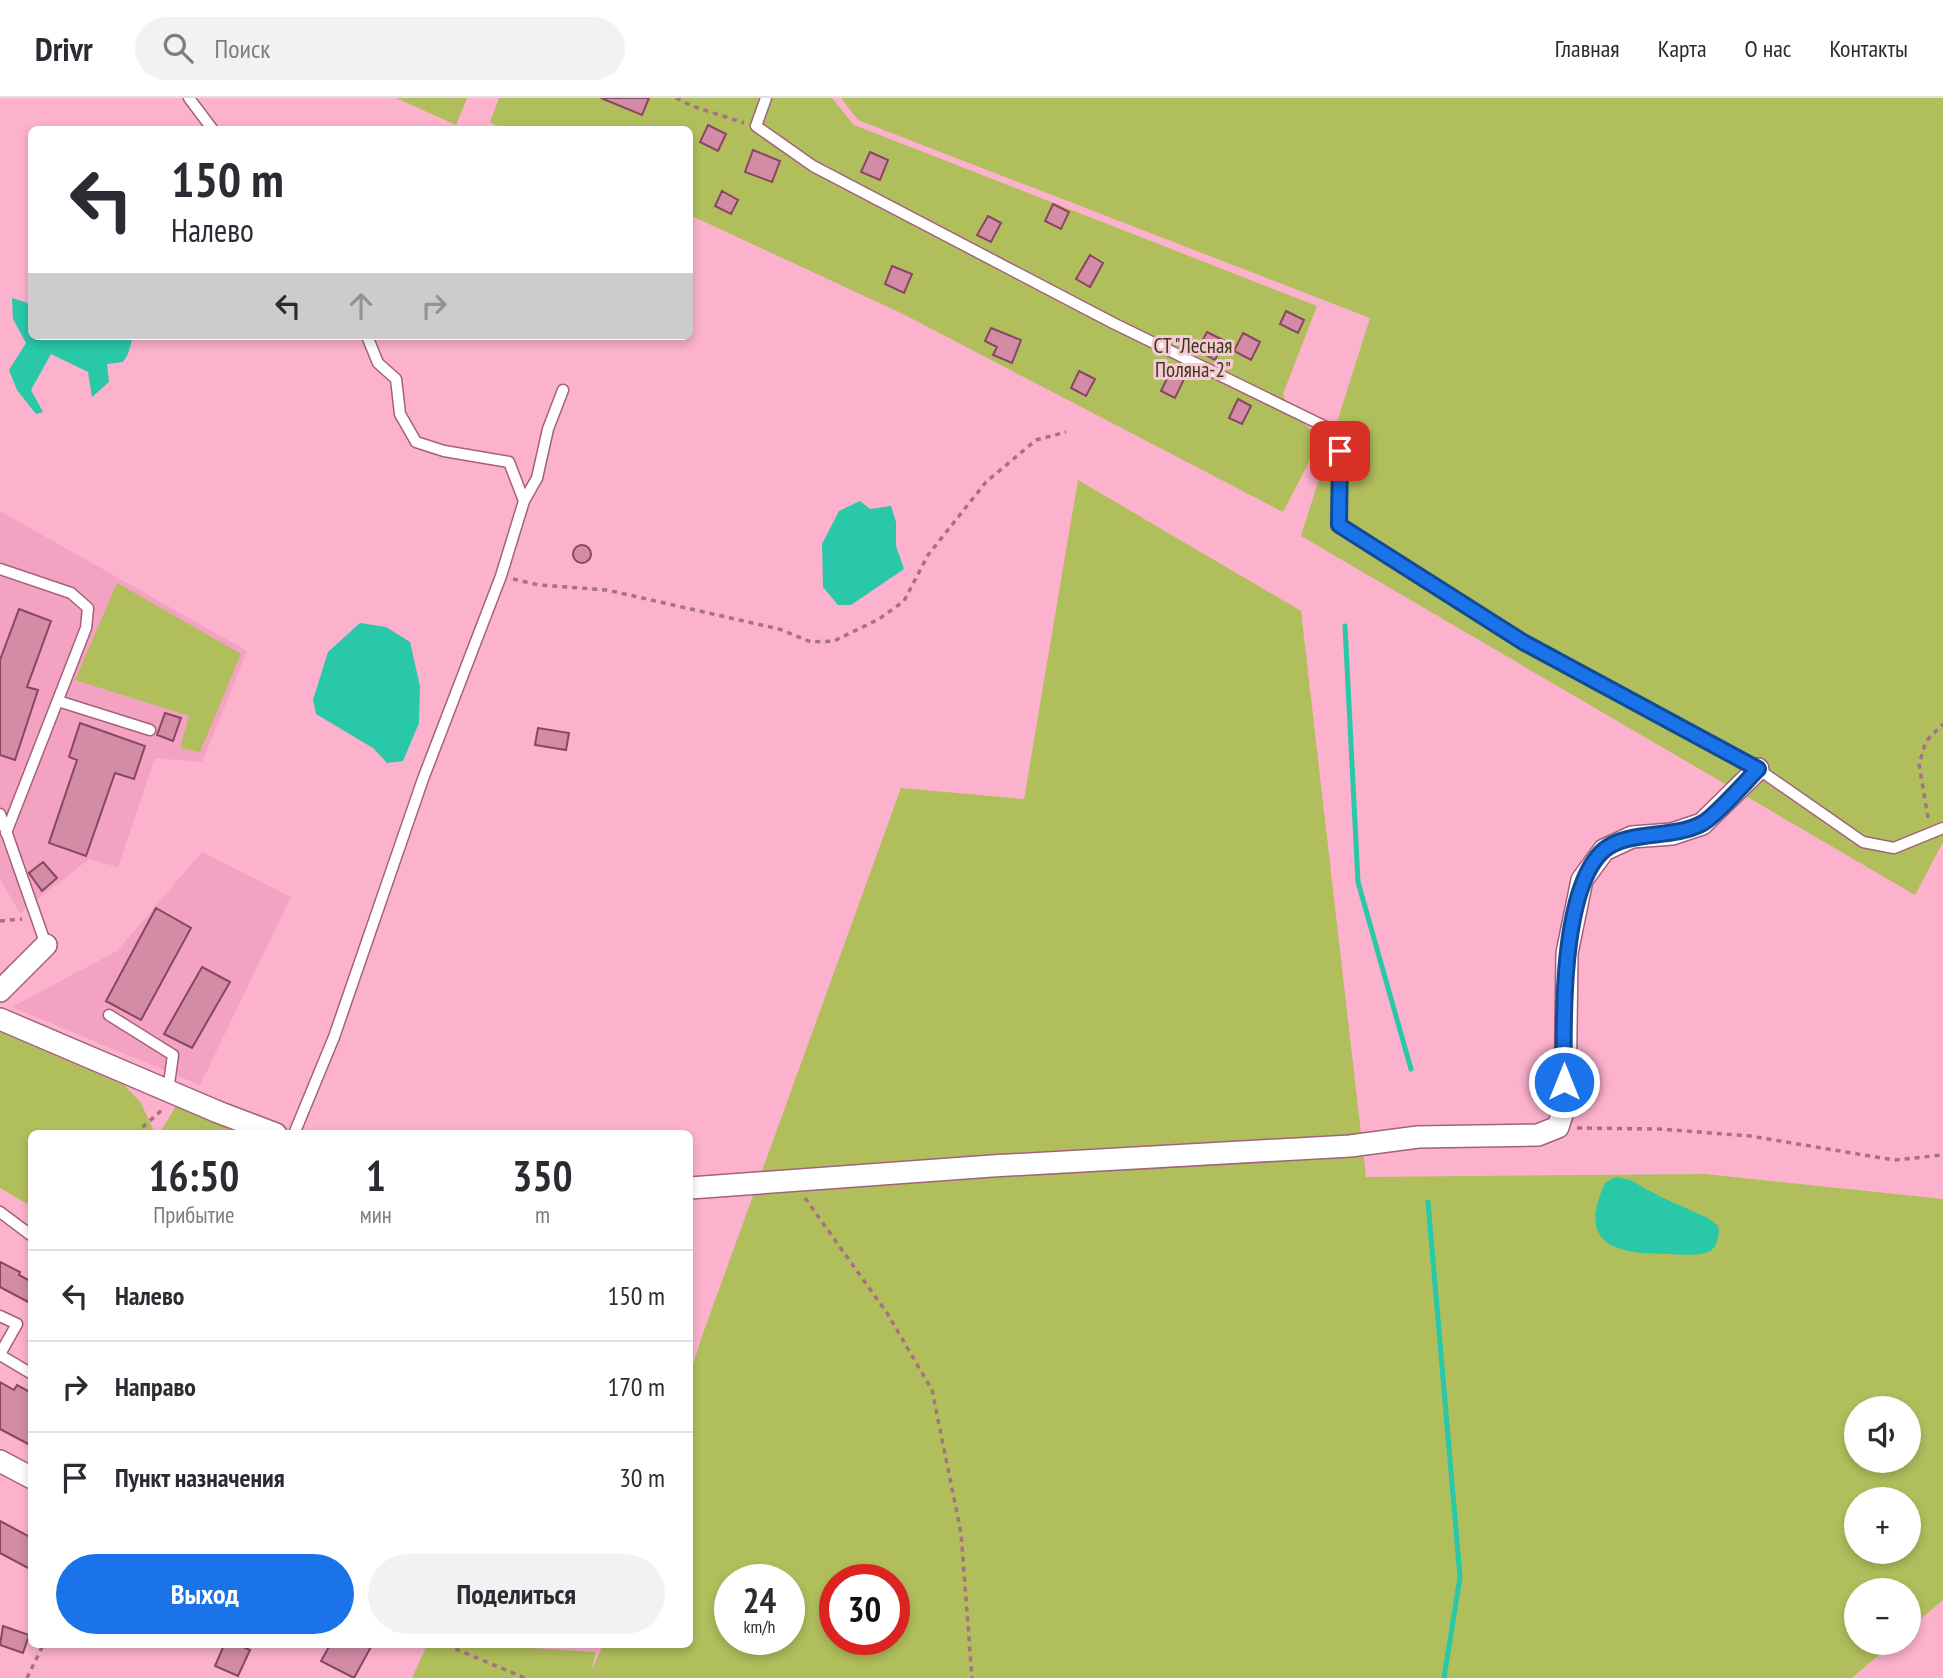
<!DOCTYPE html>
<html lang="ru">
<meta charset="utf-8">
<style>
body{margin:0;font-family:"PT Sans Narrow",sans-serif;background:#f2f2f3;color:#2b2b33;height:100vh;display:flex;flex-direction:column;font-size:26px;white-space:nowrap}
*{box-sizing:border-box;margin:0}
p{font-size:23px;color:#7c7c81}
.icon{flex:none;width:38px;height:38px;fill:none;stroke:currentColor;stroke-width:2;stroke-linecap:round;stroke-linejoin:round}
.map{position:relative;flex:1;overflow:hidden}
.panel{position:absolute;left:28px;top:1032px;width:665px;height:518px;display:flex;flex-direction:column;background:#fff;border-radius:10px;box-shadow:0 4px 10px #0003}
.panel>*{flex:none}
.banner{position:absolute;left:28px;top:28px;width:665px;height:214px;border-radius:10px;box-shadow:0 4px 10px #0003;background:#fff;color:#2b2b33;overflow:hidden}
.controls{position:absolute;left:1844px;top:1298px;display:grid;gap:14px}
.controls a{display:grid;place-items:center;width:77px;height:77px;border-radius:50%;background:#fff;box-shadow:0 4px 10px #0003;font-size:35px}
.speed{position:absolute;left:714px;top:1466px;display:flex;gap:14px;font-size:35px;font-weight:700;text-align:center}
.speed>*{display:grid;place-content:center;width:91px;height:91px;border-radius:50%;background:#fff;box-shadow:0 4px 10px #0003;line-height:1}
.speed small{font-size:18px;font-weight:400}
.speed .limit{border:10px solid #d22;background:#fff;color:#111}
.pin{position:absolute;display:grid;place-items:center;width:60px;height:60px;color:#fff;margin:-30px;border-radius:14px;box-shadow:0 4px 10px #0006}
.me{position:absolute;width:77px;margin:-38px;rotate:0deg;stroke-linejoin:round;filter:drop-shadow(0 0 5px #0008)}
.turn{display:flex;align-items:center;gap:24px;height:147px;padding:0 28px;font-size:32px}
.turn .icon{width:91px;height:91px;stroke-width:2.5}
.turn b{display:block;font-size:49px;line-height:60px}
.lanes{display:flex;align-items:center;height:66px;padding:0 28px;background:#0003;justify-content:center;gap:35px;direction:ltr}
.lanes .off{opacity:.35}
.eta{display:flex;justify-content:space-evenly;align-items:center;height:119px;text-align:center}
.eta b{font-size:42px;font-weight:600;line-height:49px}
.action{display:flex;gap:14px;margin-top:auto;padding:14px 28px}
.action a{flex:1;height:80px;border-radius:42px;background:#1a73e8;color:#fff;font-size:28px;font-weight:600;line-height:80px;text-align:center}
.action a+a{background:#f2f2f3;color:#2b2b33}
ul{padding:0;list-style:none}
li{display:flex;align-items:center;gap:21px;height:91px;padding:0 28px;border-top:2px solid #e1e1e2}
li div{flex:1}
li b{display:block;font-size:26px}
li em{font-style:normal}
header{display:flex;align-items:center;gap:42px;box-sizing:border-box;height:98px;padding:0 35px;background:#fff;border-bottom:2px solid #e1e1e2}
header strong{font-size:33px}
nav{display:flex;gap:38px;margin-inline-start:auto;font-size:24px}
.search{width:490px;height:63px;background:#f2f2f3;display:flex;align-items:center;gap:18px;box-sizing:border-box;padding:0 24px;border-radius:38px;color:#7c7c81;font-size:26px}
.map>svg:first-child{display:block}
</style>
<header>
<strong>Drivr</strong>
<div class="search"><svg class="icon" aria-label="search" viewBox="0 0 24 24"><circle cx="10" cy="10" r="6"/><path d="M15 15l6 6"/></svg>Поиск</div>
<nav><a>Главная</a><a>Карта</a><a>О нас</a><a>Контакты</a></nav>
</header>
<div class="map">
<svg width="1943" height="1580" viewBox="0 0 1943 1580">
<rect width="100%" height="100%" fill="#fcb1cc"/>
<path fill="#f3a2c1" d="M0 413 247 553 202 664 155 660 118 769 89 761 20 815 0 781Z
M202 754 291 799 200 987 12 909 117 853Z"/>
<path fill="#b1be5c" fill-rule="evenodd" d="M396 0H467L456 27Z
M499 0H832L854 27 1317 208 1283 296 1290 313 1321 341 1283 414 903 216 690 117V32H505L490 24Z
M841 0H1943V744L1915 797 1301 438 1370 220 858 22Z
M1078 382 1301 513 1366 1079 1705 1076 1943 1101V1502L1909 1531V1493H1857V1545H1893L1852 1580H412L427 1547H483L596 1554 591 1573 603 1547H690V1277L701 1241 901 690 1024 701ZM1857 1311H1909V1363H1857ZM1857 1402H1909V1454H1857ZM730 1482H789V1542H730ZM835 1482H894V1542H835Z
M117 485 241 556 200 654 180 650 189 618 75 582Z
M0 934 124 987 141 1005 155 1036H32L31 1108 0 1090Z
M176 1008 245 1036H159Z"/>
<path fill="#28c8a9" d="M12 200 31 206 32 238H133L128 256 123 264 107 266 109 284 92 299 88 274 51 256 31 292 43 314 36 316 17 292 9 272 26 245 13 221Z
M860 403 870 411 891 408 896 424V448L904 471 851 507H838L823 489 822 446 839 413Z
M360 525 386 529 410 544 420 588 419 625 403 663 387 665 373 650 316 616 313 602 328 554Z
M1616 1079 1630 1082 1661 1099 1708 1120 1718 1128 1719 1133C1718 1140 1717 1149 1710 1153 1699 1159 1678 1156 1666 1156 1614 1156 1577 1146 1605 1085Z"/>
<g fill="none" stroke-linecap="round" stroke-linejoin="round">
<path stroke="#28c8a9" stroke-width="5" d="M1345 528 1358 784 1411 971
M1428 1104 1460 1479 1444 1580"/>
</g>
<path fill="#d38ba6" stroke="#884761" stroke-width="2" d="M601 0H649L642 17Z
M708 27 726 36 718 53 700 44Z
M753 52 780 63 772 84 745 74Z
M870 54 888 62 880 82 861 74Z
M722 93 738 102 731 116 715 108Z
M1053 106 1069 114 1061 131 1045 123Z
M988 118 1001 125 991 144 977 137Z
M1090 157 1103 165 1090 189 1076 181Z
M892 168 912 176 904 195 885 186Z
M1286 213 1304 222 1298 235 1280 226Z
M991 230 1021 242 1012 265 993 257 997 249 985 243Z
M1207 234 1225 243 1215 262 1197 252Z
M1243 235 1260 244 1251 262 1234 253Z
M1079 273 1095 281 1086 298 1071 290Z
M1170 274 1184 281 1175 300 1161 293Z
M1238 301 1251 308 1242 326 1229 320Z
M573 456a9 9 0 1 1 18 0a9 9 0 1 1-18 0Z
M19 511 51 523 27 589 38 592 15 662 0 657V562Z
M165 615 181 620 173 643 157 637Z
M80 625 145 648 134 681 115 675 86 758 49 745 77 662 69 659Z
M538 630 569 635 566 652 535 647Z
M43 764 57 780 42 793 29 775Z
M156 810 191 830 141 922 106 903Z
M202 869 230 884 192 950 164 936Z
M0 1164 20 1174 19 1177 32 1184V1206L0 1189Z
M0 1284 14 1292 17 1287 32 1295V1348L0 1331Z
M0 1423 32 1440V1472L0 1455Z
M3 1528 29 1537 23 1555 0 1547Z
M224 1547H239L250 1552 238 1578 215 1568Z
M330 1547H372L354 1580 321 1563Z"/>
<g fill="none" stroke-linecap="round" stroke-linejoin="round">
<g stroke="#a4617b" stroke-width="13">
<path id="service" d="M189 0 213 32
M766 0 756 28 813 68 1113 225 1330 331 1340 353V427L1523 544 1758 671 1863 744 1894 750 1943 730
M367 238 378 265 396 281 400 316 416 344 444 353 509 364 524 403
M0 471 71 495 88 510 86 530 6 735
M58 603 150 632
M0 716 46 847
M109 917 173 957 168 993
M294 1036 334 939 423 681 501 478 524 403 537 380 548 331 563 292
M0 1114 32 1138
M0 1218 17 1226 0 1256
M0 1257 32 1276"/>
</g>
<g stroke="#a4617b" stroke-width="24">
<path id="minor" d="M0 893 46 847
M0 921 218 1014 276 1036
M690 1090 992 1068 1350 1048 1418 1039 1538 1037 1558 1029 1565 1007 1567 855 1582 782 1604 752 1632 739 1672 736 1702 726 1758 671
M0 1363 32 1380"/>
</g>
<path stroke="#a87085" stroke-width="3.5" stroke-dasharray="5 5" stroke-linecap="butt" d="M676 0 692 8 744 25
M513 481 539 487 607 492 779 531 811 544 834 543 879 521 904 503 928 457 986 384 1036 342 1066 334
M1928 720 1919 666 1926 643 1943 626
M0 823 22 821
M1577 1030 1660 1031 1750 1038 1894 1062 1943 1057
M135 1036 163 1011
M805 1100 887 1215 932 1292 961 1435 972 1580
M446 1547 525 1580
M27 1580 43 1547"/>
<use href="#service" stroke="#fff" stroke-width="10"/>
<use href="#minor" stroke="#fff" stroke-width="21"/>
</g>
<g fill="none" stroke-linecap="round" stroke-linejoin="round">
<g stroke="#114b97" stroke-width="18">
<path id="route" d="M1340 353 1339 427 1523 544 1758 671C1746 683 1714 720 1701 726 1672 741 1628 732 1604 752 1560 790 1563 929 1564 984"/>
</g>
<use href="#route" stroke="#1a73e8" stroke-width="12"/>
</g>
<g text-anchor="middle" stroke-width="6" stroke-linejoin="round" paint-order="stroke">
<g font-size="21" fill="#383d11" stroke="#f7c9d8">
<text x="1193" y="255">СТ "Лесная<tspan x="1193" dy="24">Поляна-2"</tspan></text>
</g>
</g>
</svg>
<div class="controls">
<a><svg class="icon" aria-label="sound" viewBox="0 0 24 24"><path d="M4 9h4l5-4v14l-5-4H4zM17 9q2 3 0 6"/></svg></a>
<a>+</a>
<a>−</a>
</div>
<div class="speed"><div>24<small>km/h</small></div><div class="limit">30</div></div>
<div class="pin" style="left:1340px;top:353px;background:#d93025"><svg class="icon" aria-label="arrive" viewBox="0 0 24 24"><path d="M6 21V4h12l-3 4 3 4H6"/></svg></div>
<svg class="me" style="left:1564px;top:984px" viewBox="-20 -20 40 40"><circle r="17" fill="#1a73e8" stroke="#fff" stroke-width="3"/><path d="M0-11L8 9 0 5-8 9z" fill="#fff"/></svg>
<div class="banner">
<div class="turn"><svg class="icon" aria-label="left" viewBox="0 0 24 24"><path d="M17 20v-9H6M10 6l-5 5 5 5"/></svg><div><b>150 m</b>Налево</div></div>
<div class="lanes"><svg class="icon" aria-label="left" viewBox="0 0 24 24"><path d="M17 20v-9H6M10 6l-5 5 5 5"/></svg><svg class="icon off" aria-label="ahead" viewBox="0 0 24 24"><path d="M12 20V5M6 11l6-6 6 6"/></svg><svg class="icon off" aria-label="right" viewBox="0 0 24 24"><path d="M7 20v-9h11M14 6l5 5-5 5"/></svg></div>
</div>
<section class="panel">
<div class="eta">
<div><b>16:50</b><p>Прибытие</p></div>
<div><b>1</b><p>мин</p></div>
<div><b>350</b><p>m</p></div>
</div>
<ul>
<li><svg class="icon" aria-label="left" viewBox="0 0 24 24"><path d="M17 20v-9H6M10 6l-5 5 5 5"/></svg><div><b>Налево</b></div><em>150 m</em></li>
<li><svg class="icon" aria-label="right" viewBox="0 0 24 24"><path d="M7 20v-9h11M14 6l5 5-5 5"/></svg><div><b>Направо</b></div><em>170 m</em></li>
<li><svg class="icon" aria-label="arrive" viewBox="0 0 24 24"><path d="M6 21V4h12l-3 4 3 4H6"/></svg><div><b>Пункт назначения</b></div><em>30 m</em></li>
</ul>
<div class="action"><a>Выход</a><a>Поделиться</a></div>
</section>
</div>
